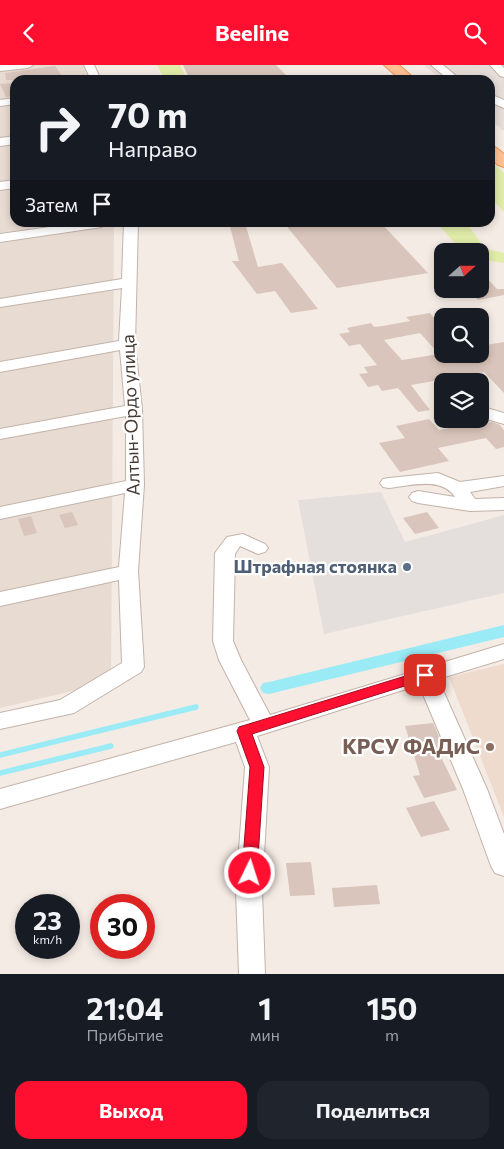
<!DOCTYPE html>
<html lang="ru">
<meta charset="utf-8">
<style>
body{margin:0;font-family:Commissioner,sans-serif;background:#20242c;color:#f1f3f6;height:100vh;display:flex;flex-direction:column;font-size:19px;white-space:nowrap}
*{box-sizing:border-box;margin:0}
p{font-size:16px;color:#9ea1a6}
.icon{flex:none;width:28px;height:28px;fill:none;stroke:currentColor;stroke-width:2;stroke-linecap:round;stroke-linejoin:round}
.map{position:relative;height:909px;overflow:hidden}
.drawer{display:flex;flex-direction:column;background:#171b24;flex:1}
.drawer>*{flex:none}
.top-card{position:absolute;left:10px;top:10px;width:485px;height:152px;border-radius:15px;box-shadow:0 2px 8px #0003;background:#171b24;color:#f1f3f6;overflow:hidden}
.needle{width:32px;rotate:69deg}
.tools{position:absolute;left:434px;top:178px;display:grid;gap:10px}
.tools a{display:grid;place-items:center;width:55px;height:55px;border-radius:10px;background:#171b24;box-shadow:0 2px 8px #0003;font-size:25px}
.speed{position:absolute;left:15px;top:829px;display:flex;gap:10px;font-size:25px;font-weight:700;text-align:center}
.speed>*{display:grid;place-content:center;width:65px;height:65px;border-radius:50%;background:#171b24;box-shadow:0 2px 8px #0003;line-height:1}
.speed small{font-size:12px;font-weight:400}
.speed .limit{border:8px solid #d22;background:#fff;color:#111}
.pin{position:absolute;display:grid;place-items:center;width:42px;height:42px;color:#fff;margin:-21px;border-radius:10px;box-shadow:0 2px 8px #0006}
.me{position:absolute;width:55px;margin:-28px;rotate:4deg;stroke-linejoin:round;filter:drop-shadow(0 0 4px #0008)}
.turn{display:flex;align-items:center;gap:18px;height:105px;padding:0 15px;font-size:22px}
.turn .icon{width:65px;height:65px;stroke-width:2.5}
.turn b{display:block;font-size:35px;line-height:42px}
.then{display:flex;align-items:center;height:48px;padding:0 15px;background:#0003;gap:10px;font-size:19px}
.eta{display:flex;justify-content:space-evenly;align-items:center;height:85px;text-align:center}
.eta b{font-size:30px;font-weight:700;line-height:35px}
.button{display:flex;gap:10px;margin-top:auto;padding:10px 15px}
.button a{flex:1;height:58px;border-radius:15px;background:#ff1030;color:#fff;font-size:20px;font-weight:700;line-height:58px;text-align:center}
.button a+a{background:#20242c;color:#f1f3f6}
header{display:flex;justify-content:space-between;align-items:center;height:65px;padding:0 15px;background:#ff1030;color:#fff;font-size:22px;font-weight:700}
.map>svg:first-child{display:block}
</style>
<header><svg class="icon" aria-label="back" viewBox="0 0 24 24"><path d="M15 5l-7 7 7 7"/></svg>Beeline<svg class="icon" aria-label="search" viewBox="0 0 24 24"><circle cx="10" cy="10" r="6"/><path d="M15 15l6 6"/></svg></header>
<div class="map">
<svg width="504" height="909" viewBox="0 0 504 909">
<rect width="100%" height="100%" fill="#f4ebe4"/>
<path fill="#e8dbd2" d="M0 0H83L88 15H15V158H70L0 168Z
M114 161 111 617 0 643V178Z"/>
<path fill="#e6ddd9" d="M424 0H504V66L490 55V15H442Z"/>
<path fill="#eedbcd" d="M504 599V752L449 612Z"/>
<path fill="#e1eca9" d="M157 0H180L187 15H165Z
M494 99 504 108V147L490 132V101Z
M437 158H467L485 184 504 188V198L480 194V186H462Z"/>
<path fill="#e4dfdd" d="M381 427 405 477 504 450V528L324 569 298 435Z"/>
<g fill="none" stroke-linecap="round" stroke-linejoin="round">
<path stroke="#9aebf6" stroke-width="5.5" d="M0 690 196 642
M0 708 111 681"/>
<path fill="#9aebf6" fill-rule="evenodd" d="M504 560V572L269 629 263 628 260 623 263 618 269 617Z"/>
</g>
<path fill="#d9c5bb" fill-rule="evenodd" d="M183 0H276L291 15H190Z
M55 1 62 11 54 12 56 15H6L5 8Z
M15 18V31L6 32 0 19Z
M229 158H245L258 202 282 198 318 244 291 248 275 226 257 229 232 196H239Z
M284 158H381L428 208 337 223Z
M480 206 497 224H504V230L478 235 467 224H480Z
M430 248 433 252 442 250V289H480V281L504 277V328L484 307 411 320 430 345 418 347 398 323 382 326 378 320 368 322 359 309 368 308 364 302 377 300 360 279 349 281 339 269 350 267 347 263 371 258 374 262 383 261 410 256 406 252ZM420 268 439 289 402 295 384 275Z
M429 354 439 365 480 357 482 359 492 357 500 360 504 365V382L496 384 486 373 438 383 449 396 400 407 379 378 405 373 396 361Z
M72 447 78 460 65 463 59 450Z
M427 447 439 463 415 469 403 453Z
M31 451 37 468 24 471 18 454Z
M433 658 446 687 439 688 457 725 424 733 413 711 420 710 405 661Z
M434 736 450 765 421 772 406 743Z
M311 797 315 830 290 831 286 798Z
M377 820 380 839 334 842 332 823Z"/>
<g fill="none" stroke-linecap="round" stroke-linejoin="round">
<g stroke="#c3b3a9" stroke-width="2">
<path id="minor" d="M0 0H33L28 3 0 6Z
M84 0H94L101 15H91Z
M431 0H443L461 15H449Z
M490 0H501L504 3V12L500 11Z
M490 29 504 35V43L490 37Z
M15 33V39L0 41V35Z
M15 71V79L0 81V73Z
M15 115V123L0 125V117Z
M78 158H109L102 162 0 177V169Z
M124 158H138L135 279 142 344 144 420 138 506 144 602 141 607 74 648 0 664V648L60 635 122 598 119 515 0 541V527L119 502 125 428 0 454V442L126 416V351L0 374V364L125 341 120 285 0 307V297L119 276 122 223 0 242V234L122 214Z
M480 341 504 348V359L480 352Z
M438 408 460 417 504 411V421L470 427 475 434 504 433V445L470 446 418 438 412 436 409 432 412 428 418 426 455 432C441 411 410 421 389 423L383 422 380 418 383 414 389 413Z
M243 469 265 479 268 483 265 487 258 489 240 481 235 489 233 576 241 595 270 650 504 579V594L438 614 487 724 504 769V811L495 808 491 801 463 724 419 620 257 671 269 702 262 826 265 909H239L236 826 245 702 236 677 0 744V724L250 655 219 595 213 576 215 488 227 472Z"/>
</g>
<g stroke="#ee9658" stroke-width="2">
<path id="major" d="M384 0H399L416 15H401Z
M490 80 495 82 504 89V102L498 100 490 93Z"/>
</g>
<use href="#minor" fill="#fff" fill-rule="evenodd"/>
<use href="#major" fill="#ffc192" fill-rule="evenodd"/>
</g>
<path fill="#ff1030" stroke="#a60a1f" d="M425 605 430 607 432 610 430 613 252 669 264 702 257 808 255 813 250 815 244 813 242 808 250 702 237 666 239 662Z"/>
<circle fill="#5c6f8a" stroke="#fff" stroke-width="2" cx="407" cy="502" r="5"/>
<circle fill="#8d6e63" stroke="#fff" stroke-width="2" cx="490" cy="682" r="5"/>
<g text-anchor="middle" stroke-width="4.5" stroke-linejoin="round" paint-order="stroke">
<g font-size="18" fill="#463a33" stroke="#fff">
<text transform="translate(131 350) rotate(-92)" y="6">Алтын-Ордо улица</text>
</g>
<g font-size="18" font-weight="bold" fill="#4e5e75" stroke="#fff" text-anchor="end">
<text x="397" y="508">Штрафная стоянка</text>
</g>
<g font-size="21" font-weight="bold" fill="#785e54" stroke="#fff" text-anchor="end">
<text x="480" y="689">КРСУ ФАДиС</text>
</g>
</g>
</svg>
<div class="tools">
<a><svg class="needle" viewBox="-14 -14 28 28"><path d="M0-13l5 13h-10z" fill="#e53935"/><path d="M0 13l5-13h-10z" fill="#9ea1a6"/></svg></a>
<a><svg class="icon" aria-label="search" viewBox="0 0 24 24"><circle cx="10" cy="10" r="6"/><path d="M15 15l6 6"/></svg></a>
<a><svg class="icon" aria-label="layers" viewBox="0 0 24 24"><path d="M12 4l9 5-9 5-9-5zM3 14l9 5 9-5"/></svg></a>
</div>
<div class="speed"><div>23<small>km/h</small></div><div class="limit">30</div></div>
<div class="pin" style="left:425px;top:610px;background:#d93025"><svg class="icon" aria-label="arrive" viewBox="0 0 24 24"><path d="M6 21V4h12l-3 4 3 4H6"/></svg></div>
<svg class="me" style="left:250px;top:808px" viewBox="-20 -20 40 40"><circle r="17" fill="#ff1030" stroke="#fff" stroke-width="3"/><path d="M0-11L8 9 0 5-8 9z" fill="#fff"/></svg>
<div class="top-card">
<div class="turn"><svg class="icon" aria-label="right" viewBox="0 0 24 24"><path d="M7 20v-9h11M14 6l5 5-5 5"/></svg><div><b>70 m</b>Направо</div></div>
<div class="then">Затем<svg class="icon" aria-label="arrive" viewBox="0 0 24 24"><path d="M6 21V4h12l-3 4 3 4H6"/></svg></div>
</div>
</div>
<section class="drawer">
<div class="eta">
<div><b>21:04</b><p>Прибытие</p></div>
<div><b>1</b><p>мин</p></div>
<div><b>150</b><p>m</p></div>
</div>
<div class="button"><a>Выход</a><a>Поделиться</a></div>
</section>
